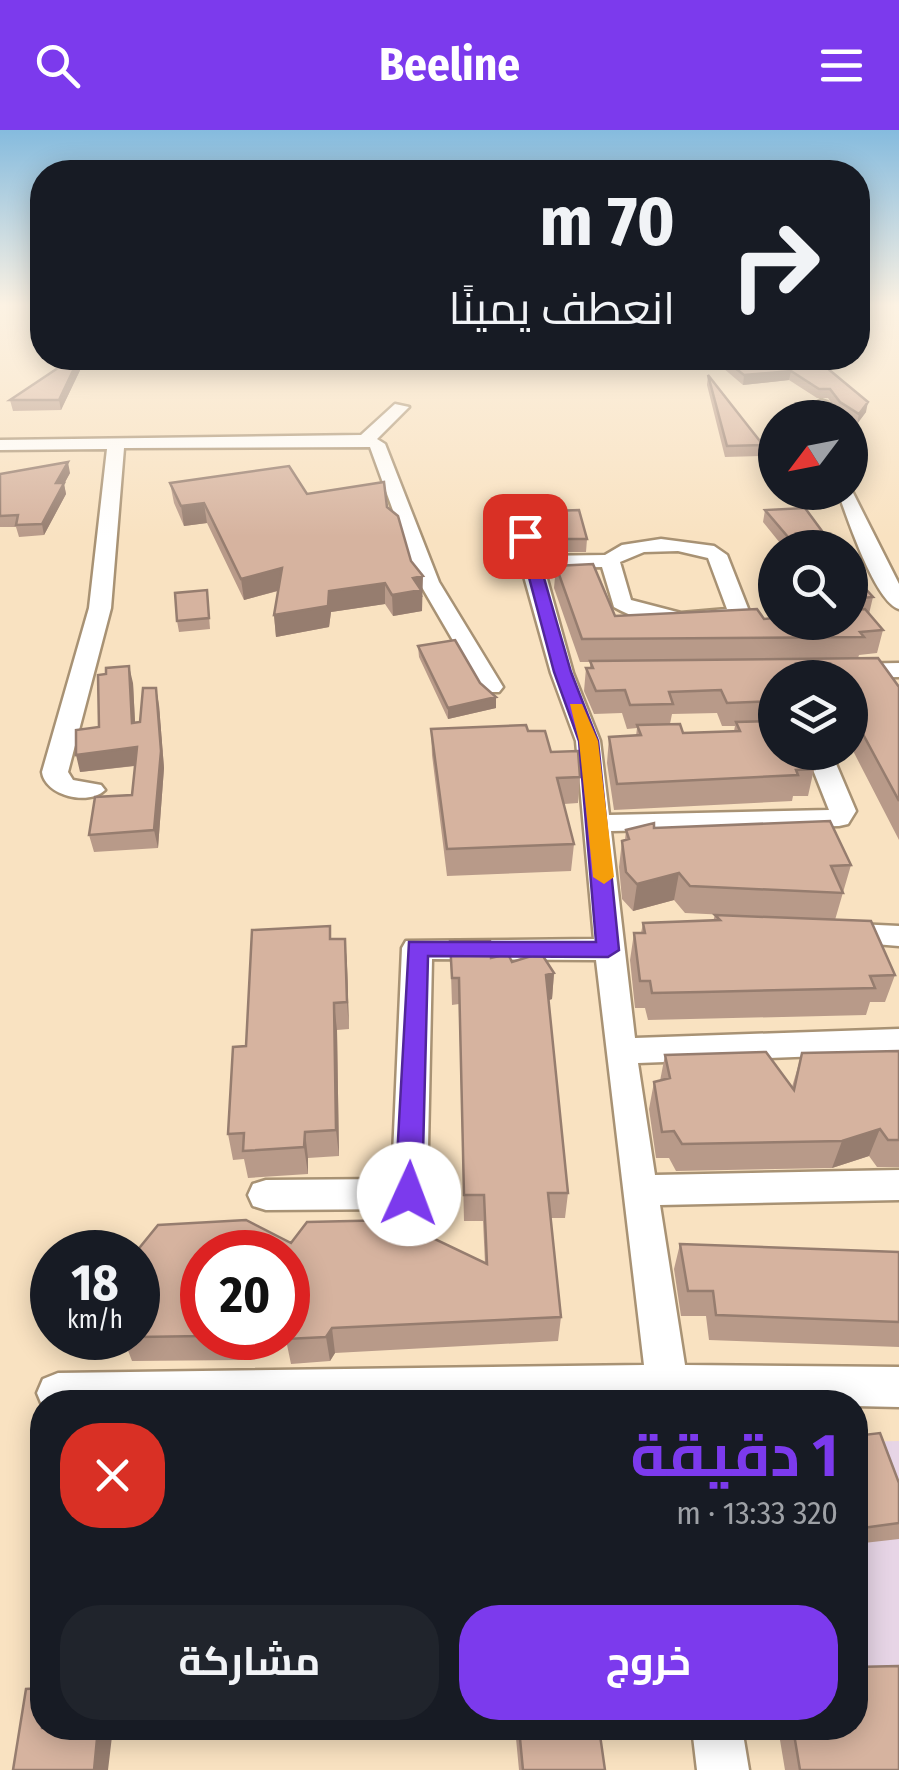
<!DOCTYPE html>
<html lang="ar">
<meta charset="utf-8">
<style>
body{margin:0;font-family:"Fira Sans Condensed",Cairo,sans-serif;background:#20242c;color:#f1f3f6;direction:rtl;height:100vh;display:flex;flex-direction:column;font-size:38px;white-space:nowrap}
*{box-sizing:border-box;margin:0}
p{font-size:32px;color:#9ea1a6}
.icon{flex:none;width:55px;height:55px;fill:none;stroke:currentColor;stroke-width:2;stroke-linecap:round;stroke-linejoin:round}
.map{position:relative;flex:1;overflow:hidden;direction:ltr}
.panel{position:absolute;left:30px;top:1260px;width:838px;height:350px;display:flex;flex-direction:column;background:#171b24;border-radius:40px;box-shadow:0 5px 25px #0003;direction:rtl}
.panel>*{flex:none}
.guide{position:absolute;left:30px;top:30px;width:840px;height:210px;border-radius:40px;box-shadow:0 5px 25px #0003;direction:rtl;background:#171b24;color:#f1f3f6;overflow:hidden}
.needle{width:65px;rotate:238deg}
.tools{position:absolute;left:758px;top:270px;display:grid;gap:20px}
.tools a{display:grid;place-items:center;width:110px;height:110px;border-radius:50%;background:#171b24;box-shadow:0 5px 25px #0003;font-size:50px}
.speed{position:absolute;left:30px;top:1100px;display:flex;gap:20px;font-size:50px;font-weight:700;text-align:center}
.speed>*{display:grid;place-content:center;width:130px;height:130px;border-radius:50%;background:#171b24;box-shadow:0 5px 25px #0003;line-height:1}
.speed small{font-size:25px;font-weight:400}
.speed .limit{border:15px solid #d22;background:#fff;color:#111}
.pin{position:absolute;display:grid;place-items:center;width:85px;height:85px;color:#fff;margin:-42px;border-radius:20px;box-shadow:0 5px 15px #0006}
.me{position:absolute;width:110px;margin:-55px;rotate:2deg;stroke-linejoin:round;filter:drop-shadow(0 0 8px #0008)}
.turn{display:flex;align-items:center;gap:35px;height:210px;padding:0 30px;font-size:45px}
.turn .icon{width:130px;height:130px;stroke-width:2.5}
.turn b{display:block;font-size:70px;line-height:85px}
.round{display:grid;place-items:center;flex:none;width:105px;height:105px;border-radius:40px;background:#20242c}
.overview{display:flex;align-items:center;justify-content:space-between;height:170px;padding:0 30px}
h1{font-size:60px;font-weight:700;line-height:75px;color:#7c3aed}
.primary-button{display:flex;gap:20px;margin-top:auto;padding:20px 30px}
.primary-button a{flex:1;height:115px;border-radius:40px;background:#7c3aed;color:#fff;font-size:40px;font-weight:700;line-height:115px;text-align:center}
.primary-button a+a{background:#20242c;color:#f1f3f6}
header{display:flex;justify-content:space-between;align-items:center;height:130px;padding:0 30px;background:#7c3aed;color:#fff;font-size:45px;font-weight:700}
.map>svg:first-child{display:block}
</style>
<header><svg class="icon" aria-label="menu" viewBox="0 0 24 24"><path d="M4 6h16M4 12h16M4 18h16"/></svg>Beeline<svg class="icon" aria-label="search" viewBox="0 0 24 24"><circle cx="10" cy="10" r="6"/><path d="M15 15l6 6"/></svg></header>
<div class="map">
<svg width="899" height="1640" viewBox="0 0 899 1640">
<rect width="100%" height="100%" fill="#f9e2c1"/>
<path fill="#e7d5e6" d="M899 1311V1640L855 1598V1312Z"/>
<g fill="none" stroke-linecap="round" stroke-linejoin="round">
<g stroke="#a89274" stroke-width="5">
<path id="minor" d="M821 270 827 272 837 288H821L813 275Z
M395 274 409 277 377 309 385 314 439 452 503 557 499 562H483L419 452 370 317 124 318 111 478 68 642 73 650 101 655 105 660C89 676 45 666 42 642L89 478 107 319 0 320V310L361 305Z
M850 357 899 454V479C875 472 847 387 838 362H850Z
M518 402H532L540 426 605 425 622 415 661 409 714 416 727 425 749 481C720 511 646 496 614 477L602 437 544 438 573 543 600 611 609 685 829 680 806 622H831L856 681 848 694 839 696 611 701 635 908 899 899V923L638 933 655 1045 899 1040V1070L660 1075 685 1235 899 1237V1277L855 1276V1272L42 1275 37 1263 43 1249 58 1243 644 1235 596 830 432 829 427 1064 422 1075 409 1079 266 1080 253 1076 248 1065 253 1054 266 1050 392 1049 402 818 406 811 594 809 576 611 551 543 520 432ZM678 421 708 428 727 479 681 483 631 470 620 432 644 422Z
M899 533V547L844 548 834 541 845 534Z
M836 793 899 796V816L826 810 821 803 826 796Z
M692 1598H742L749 1640H697Z"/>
</g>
<use href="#minor" fill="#fff" fill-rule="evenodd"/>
</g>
<path fill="#b89a89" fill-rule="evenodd" d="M73 228H83L84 232 61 280 13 281 10 270Z
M716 228H815L866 282 857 294 850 290V288H846L837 282 828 268H817L789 250 743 255 716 232Z
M708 245 763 315 761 326 725 327 707 255Z
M70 343 64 354 66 364 44 405 19 407 16 397H0V344Z
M170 353 307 364 387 377 423 467H421L422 481 393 486 385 474 331 482 329 497 276 507 274 485 278 461 244 470 207 393 184 396 174 373Z
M765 380 830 412 829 418H784L763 392Z
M552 381 587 409 586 422H559L551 393Z
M556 436 615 486 764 489 850 492V442L873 467 869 484 883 500 877 523 859 525 858 528 899 557V710L850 615V548H775V622L814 639 808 666H793L792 671 614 680 607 633 609 607 636 606 637 598 627 599 622 583 594 584 584 561 586 538H590V532H580L554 458ZM717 583 722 596H735L734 601 683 603 670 594 672 584Z
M208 471 210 499 179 502 177 491Z
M418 516 496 578 448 589 419 527Z
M133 553 135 593 140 592 159 575 164 638 158 718 94 722 89 705 132 665 135 636 80 642 99 597Z
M431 599 528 601 580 647 578 673 564 674 574 714 571 741 447 746 432 625Z
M654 698 851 735 835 790 685 783 674 770 633 781 622 769 619 737 622 711 625 710 626 700Z
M715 785 895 845 885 872H870L866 885 648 890 645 878H635L630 830 634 803H641L643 793 713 791Z
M331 809H345L347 836 349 899 337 900 339 1026 308 1028V1044L248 1048 244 1029 233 1030 228 1004 246 916Z
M450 811H490L491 828 508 824 512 832 541 823 554 843 552 869 548 870 568 1063 565 1088H550L561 1187 558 1211 335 1223 330 1231 291 1234 286 1210 255 1212 242 1230 132 1231 124 1210H113L112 1208H138V1122H136L158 1095 246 1090 291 1113 307 1092 395 1090 485 1133 483 1091H464L459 874 452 875ZM202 1122H288V1208H202Z
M899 921V1037H877L869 1026 832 1038 676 1041 669 1028H656L649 979 654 952 660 951 665 925 792 957 802 923Z
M680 1114 899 1122V1217L709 1210 706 1186H681L674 1139Z
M855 1306 899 1353V1409L855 1414Z
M515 1598H599L605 1640H519Z
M778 1598H855L899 1640H785Z"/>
<path fill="#967d6f" d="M79 228H83L84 232 61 280 59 270Z
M791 241 789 250 743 255 744 245Z
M868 272 866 282 857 294 859 284Z
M68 332 70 343 64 354 66 364 44 405 42 394 56 353Z
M204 373 207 393 184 396 181 376Z
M282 438 284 459 244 470 241 449Z
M423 446 422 481 393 486 392 465 413 448Z
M385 453V474L331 482 329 497 276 507 274 485 329 461Z
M129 536 133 553 136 610 132 593Z
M156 558 159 575 164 638 158 718 154 700Z
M496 567V578L448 589V578Z
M137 617 141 635 80 642 76 625Z
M679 743 674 770 633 781 637 754Z
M345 809 347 836 349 899 347 872Z
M554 843 552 869 544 872 546 845Z
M334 873 337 900 339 1026 336 1000Z
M880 999 869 1026 832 1038 842 1011Z
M305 1002 308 1028V1044L304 1017Z
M332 1198 335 1223 330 1231 326 1207Z
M237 1208H254L255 1212 242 1230Z
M98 1598H113L108 1640H94Z"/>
<path fill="#d6b39f" stroke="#967d6f" stroke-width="2.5" d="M73 228H79L59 270H10Z
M722 228H815L868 272 859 284 840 272 830 259H819L791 241 744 245Z
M708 245 763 315 727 316Z
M68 332 56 353H64L42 394 16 395 18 385 0 386V344Z
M289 336 307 364 384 352 387 377 398 386 411 431 423 446 413 448 421 460 392 465 385 453 329 461 328 476 274 485 282 438 241 449 204 373 181 376 170 353Z
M805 378 830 412 794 414 765 380Z
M579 380 587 409H559L552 381Z
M593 434 615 486 757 479 764 489 775 488V492H850V480L865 479 883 500 860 502 864 507 582 509 556 436Z
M850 442 873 467 850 469Z
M207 460 209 488 177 491 175 463Z
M455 510 480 553 496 567 448 578 418 516Z
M878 528 899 557V671L850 580V548H775V571L727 573 721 560 669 562 673 574 630 575 625 560 596 561 586 538H593L590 531Z
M129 536 132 593 140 592 143 558H156L161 621 154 700 89 705 95 667 132 665 137 617 76 625V600L99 597 98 545 106 544V538Z
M775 591V622H806L814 639 796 640 798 645 617 654 609 607 641 605 637 595 680 594 683 603 740 601 736 592Z
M526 595 528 601H545L551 622 578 621 580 647 557 648 574 714 447 719 431 599Z
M830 691 851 735 831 736 843 763 690 756 679 743 637 754 626 742 622 711 629 709 626 700 654 693V698Z
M715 785 871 791 895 845 870 846 875 858 702 862 652 863 650 851H640L634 803H645L643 793 720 790Z
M330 796V809H345L347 872 334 873 336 1000 305 1002 304 1017 243 1021 244 1003 228 1004 233 917 246 916 252 800Z
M450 811H490L491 828 508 824 512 832 541 823 554 843 546 845 568 1063H548L561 1187 332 1198 326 1207 286 1209 288 1122H202V1206L138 1207V1122H136L158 1095 246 1090 291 1113 307 1092 395 1090 487 1134 484 1065H464L459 848H452Z
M899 921V1010H888L880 999 842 1011 682 1014 674 1001 662 1002 654 952 670 948 665 925 766 922 794 960 802 923Z
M680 1114 899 1122V1192L716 1185 713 1161H688Z
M880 1303 899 1353V1393L855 1399V1306Z
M899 1536V1640H800L793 1598H855V1537Z
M42 1558V1598H98L94 1640H13L26 1559Z
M519 1598H599L605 1640H523Z"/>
<linearGradient id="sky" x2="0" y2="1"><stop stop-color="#85bbde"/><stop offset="0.43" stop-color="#fcf2e3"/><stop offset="1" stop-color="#fcf2e3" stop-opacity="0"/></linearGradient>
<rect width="899" height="407" fill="url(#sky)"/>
<path fill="#7c3aed" stroke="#51269a" stroke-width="2.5" d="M525 402 532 406 571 542 598 611 619 820 608 827 428 826 422 1064 418 1072H399L395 1064 409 812H596L579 611 554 542 518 406Z"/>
<path fill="#f59e0b" d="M570 574H582L598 611 614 747 604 754 593 747 579 611Z"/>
</svg>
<div class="tools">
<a><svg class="needle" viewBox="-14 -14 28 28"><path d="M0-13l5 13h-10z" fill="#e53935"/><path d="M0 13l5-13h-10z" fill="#9ea1a6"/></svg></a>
<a><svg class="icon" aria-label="search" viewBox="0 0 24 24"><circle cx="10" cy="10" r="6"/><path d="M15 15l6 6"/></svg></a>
<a><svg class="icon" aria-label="layers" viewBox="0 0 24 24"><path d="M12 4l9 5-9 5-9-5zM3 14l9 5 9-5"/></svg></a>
</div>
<div class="speed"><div>18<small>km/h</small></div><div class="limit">20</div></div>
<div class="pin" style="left:525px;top:406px;background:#d93025"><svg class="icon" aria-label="arrive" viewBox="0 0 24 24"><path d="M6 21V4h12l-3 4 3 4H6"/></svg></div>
<svg class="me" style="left:409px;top:1064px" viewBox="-20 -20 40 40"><circle r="19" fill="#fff"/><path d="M0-13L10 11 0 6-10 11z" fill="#7c3aed"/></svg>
<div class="guide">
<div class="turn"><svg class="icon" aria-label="right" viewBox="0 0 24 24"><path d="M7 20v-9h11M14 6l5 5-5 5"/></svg><div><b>70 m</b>انعطف يمينًا</div></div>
</div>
<section class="panel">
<div class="overview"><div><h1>1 دقيقة</h1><p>320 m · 13:33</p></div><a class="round" style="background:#d93025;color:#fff"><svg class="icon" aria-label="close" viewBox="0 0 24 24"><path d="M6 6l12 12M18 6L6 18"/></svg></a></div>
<div class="primary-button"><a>خروج</a><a>مشاركة</a></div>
</section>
</div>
